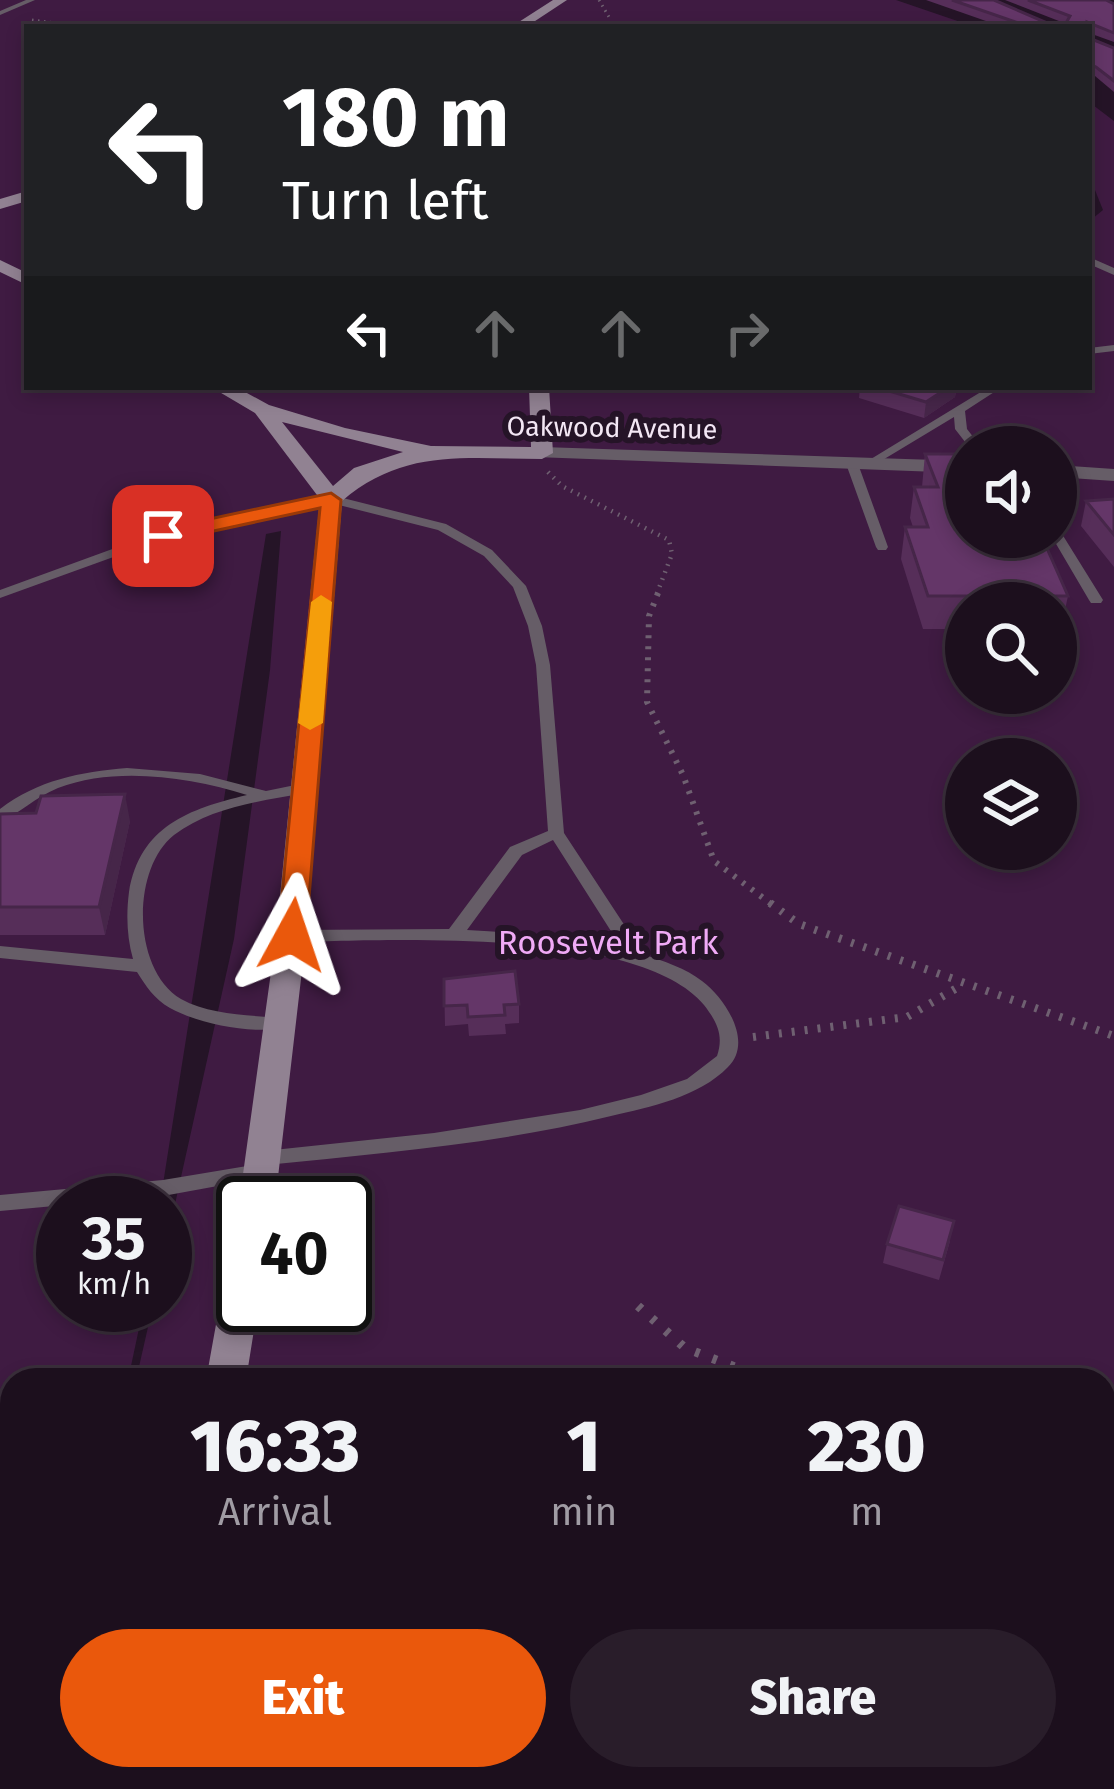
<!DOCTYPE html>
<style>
body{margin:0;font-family:"Fira Sans",sans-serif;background:#291d2a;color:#f1f3f6;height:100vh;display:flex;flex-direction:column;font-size:45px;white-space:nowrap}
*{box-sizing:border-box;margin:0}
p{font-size:39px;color:#a09ca4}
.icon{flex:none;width:66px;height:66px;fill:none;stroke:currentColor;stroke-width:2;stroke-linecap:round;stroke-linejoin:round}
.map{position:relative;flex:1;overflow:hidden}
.side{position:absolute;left:0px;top:1368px;width:1116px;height:423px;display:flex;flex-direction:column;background:#1c0f1d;border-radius:36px 36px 0 0;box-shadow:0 6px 18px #0003,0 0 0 3px #3a2f3b}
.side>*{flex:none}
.top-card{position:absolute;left:24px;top:24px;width:1068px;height:366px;border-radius:0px;box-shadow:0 6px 18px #0003,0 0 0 3px #3a2f3b;background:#202124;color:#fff;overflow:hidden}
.controls{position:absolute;left:945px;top:426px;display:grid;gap:24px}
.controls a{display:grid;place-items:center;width:132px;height:132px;border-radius:50%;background:#1c0f1d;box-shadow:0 6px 18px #0003,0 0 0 3px #3a2f3b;font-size:60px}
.speed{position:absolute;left:36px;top:1176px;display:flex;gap:24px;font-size:60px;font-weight:700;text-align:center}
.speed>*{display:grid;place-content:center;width:156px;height:156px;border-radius:50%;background:#1c0f1d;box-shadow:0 6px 18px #0003,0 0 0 3px #3a2f3b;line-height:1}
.speed small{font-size:30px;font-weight:400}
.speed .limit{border:6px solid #111;border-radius:18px;background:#fff;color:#111}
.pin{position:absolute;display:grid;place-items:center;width:102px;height:102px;color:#fff;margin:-51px;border-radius:24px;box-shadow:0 6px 18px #0006}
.me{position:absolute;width:132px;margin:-66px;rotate:5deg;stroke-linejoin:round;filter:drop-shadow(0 0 9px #0008)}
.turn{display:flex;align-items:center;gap:42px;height:252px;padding:0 60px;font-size:54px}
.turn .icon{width:156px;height:156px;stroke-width:2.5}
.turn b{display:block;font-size:84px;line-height:102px}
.lanes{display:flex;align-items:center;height:114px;padding:0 60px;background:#0003;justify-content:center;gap:60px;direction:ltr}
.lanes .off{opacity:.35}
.eta{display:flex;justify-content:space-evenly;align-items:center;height:204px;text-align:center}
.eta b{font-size:72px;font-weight:800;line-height:84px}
.button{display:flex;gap:24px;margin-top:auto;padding:24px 60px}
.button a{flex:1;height:138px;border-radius:72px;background:#ea580c;color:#fff;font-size:48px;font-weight:800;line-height:138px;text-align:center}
.button a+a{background:#291d2a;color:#f1f3f6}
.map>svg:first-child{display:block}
</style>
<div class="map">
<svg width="1114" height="1789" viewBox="0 0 1114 1789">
<rect width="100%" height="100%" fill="#251427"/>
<path fill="#3f1b42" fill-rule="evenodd" d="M0 0H896L975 27H27V387H1089V212L1092 219 1103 210 1089 175V102L1114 121V1789H0V1705L12 1685V1779H1104V1380H136L153 1305H165V1249L234 939 270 670 281 531 266 534 160 1203H63V1305H144L128 1380H12V1638L0 1658ZM966 447H1056V537H966ZM966 603H1056V693H966ZM966 759H1056V849H966ZM243 1203H345V1305H243Z"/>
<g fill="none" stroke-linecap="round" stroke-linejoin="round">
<path stroke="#6f6071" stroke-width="3" stroke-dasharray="1.5 4.5" stroke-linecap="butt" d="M599 0 609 17
M32 20 86 27"/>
<path stroke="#6f6071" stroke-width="4.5" stroke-dasharray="1.5 6" stroke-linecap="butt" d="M548 472 562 486 669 540 672 554 656 596"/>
<path stroke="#6f6071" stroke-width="6" stroke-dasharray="3 8" stroke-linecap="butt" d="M658 593 649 616 647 702 683 775 714 861 774 906"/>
<path stroke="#6f6071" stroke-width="8" stroke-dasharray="3 10" stroke-linecap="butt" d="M770 903 799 924 1114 1036
M753 1037 907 1017 962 985"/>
<path stroke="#6f6071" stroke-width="9" stroke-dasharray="4.5 14" stroke-linecap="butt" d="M638 1306 685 1348 769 1380
M1104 1472 1114 1480"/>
<path fill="#665d67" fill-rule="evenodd" d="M26 0H35L0 15V11Z
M1089 257 1114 268V275L1089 264Z
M1114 345V351L1089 354V348Z
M989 387H1002L965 411 967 429 981 447H969L955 429 954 417 876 464 866 462Z
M847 459 857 461 888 547 886 550H878L876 547 845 461Z
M331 495 446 524 492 550 526 586 542 626 550 665 564 833 644 955C662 960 687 969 702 981 725 998 754 1042 728 1067 699 1097 650 1107 611 1116 498 1144 381 1153 266 1165L271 1171 268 1176 261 1178 163 1196 0 1211V1195L163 1180 259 1164 254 1158 257 1153 264 1151 434 1133 580 1110 641 1095 687 1079 717 1056C724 1035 717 1022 704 1005 639 927 390 940 291 942L283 936 291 930 449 929 510 847 548 831 536 665 528 626 513 587 484 556 438 530 331 503 166 538 0 598V590L159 532ZM553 840 623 950C572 937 520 933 467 930L522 855Z
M1056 530 1062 534 1103 600 1101 603H1091L1089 600 1052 537H1056Z
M127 768 200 774 266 791 305 783 313 788 305 793C261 801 211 807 174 835 131 869 132 970 181 999 210 1015 248 1015 280 1018L286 1020 289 1024 286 1028C252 1034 201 1025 170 1008 154 999 146 986 137 972L0 958V946L133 959C127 938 126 915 129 892 140 826 189 809 247 795 189 777 116 766 58 788 34 798 20 813 0 822V809C38 780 80 772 127 768Z"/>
<path fill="#665d67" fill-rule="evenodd" d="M542 447 966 461V473L535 457 531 453Z
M1056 465 1114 469V481L1056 477Z"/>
<path fill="#918292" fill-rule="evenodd" d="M553 0H567L526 27H511Z
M27 191V201L0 209V199Z
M0 260 27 273V285L0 272Z
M211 387H236L269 405 345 428 431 446 531 447 529 387H549L553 453 542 459C465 459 404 448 342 501L306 936 275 1203H243V1211L239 1203 276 936 320 499 255 413ZM282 422 403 452 354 468 333 486Z
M243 1265V1305H258L246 1380H206L224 1280 230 1269Z
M36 1779H86L82 1789H32Z"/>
</g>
<path fill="#562e59" d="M926 0H994L1047 23H1064L1005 0H1106L1114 4V42L1089 33V27H1003Z
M1089 38 1114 48V92L1095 76 1089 74Z
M860 387H957L955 397 924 418 859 398Z
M925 454 1068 596 1061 628H1056V603H966V629H923L901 559 905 527H913L910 518 914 487H922Z
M1114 499V567L1081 526 1086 501Z
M0 814 130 821 105 935H0Z
M444 979 519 1004V1023L505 1024 506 1034 469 1036 468 1024 445 1026Z
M950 1241 939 1280 883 1263 887 1244Z"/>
<path fill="#462649" d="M949 387H957L955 397 924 418 926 402Z
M125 794 130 821 105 935 99 907Z"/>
<path fill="#643668" stroke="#462649" stroke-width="3" d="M952 0H994L1047 23H1066L1070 16 1028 0H1106L1114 4V33L1087 22V27H1030Z
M1089 38 1114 48V81L1096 67 1089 64Z
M876 387H949L926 402Z
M925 454H966V537H1042L1068 596H928L905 527H928L914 487H938Z
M1114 499V535L1086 501Z
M125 794 99 907H0V814L36 813 41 796Z
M515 971 519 1004 504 1005 505 1015 468 1017 467 1005 444 1006V979Z
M899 1206 954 1221 943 1260 887 1244Z"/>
<path fill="#ea580c" stroke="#983908" stroke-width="3" d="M331 493 341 500 306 935 292 945 278 935 320 508 163 542 153 536 163 529Z"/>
<path fill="#f59e0b" d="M321 595 332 602 323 723 310 730 298 723 311 602Z"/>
<g text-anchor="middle" stroke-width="12" stroke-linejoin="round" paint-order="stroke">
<g font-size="27" fill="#f3e7f4" stroke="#251427">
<text transform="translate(612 428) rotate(1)" y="9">Oakwood Avenue</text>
</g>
<g font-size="33" fill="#f0aaf6" stroke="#251427">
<text x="608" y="954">Roosevelt Park</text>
</g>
</g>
</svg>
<div class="controls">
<a><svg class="icon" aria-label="sound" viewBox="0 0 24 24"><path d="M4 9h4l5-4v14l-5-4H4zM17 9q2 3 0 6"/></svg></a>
<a><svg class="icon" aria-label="search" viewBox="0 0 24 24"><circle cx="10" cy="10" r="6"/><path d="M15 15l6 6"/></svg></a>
<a><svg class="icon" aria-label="layers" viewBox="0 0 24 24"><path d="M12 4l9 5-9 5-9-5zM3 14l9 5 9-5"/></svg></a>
</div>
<div class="speed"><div>35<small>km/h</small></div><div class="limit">40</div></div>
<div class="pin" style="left:163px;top:536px;background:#d93025"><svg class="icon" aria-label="arrive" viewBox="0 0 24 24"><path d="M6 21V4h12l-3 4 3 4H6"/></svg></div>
<svg class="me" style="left:292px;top:935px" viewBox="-20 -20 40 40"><path d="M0-17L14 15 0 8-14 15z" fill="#ea580c" stroke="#fff" stroke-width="4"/></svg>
<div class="top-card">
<div class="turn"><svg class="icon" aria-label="left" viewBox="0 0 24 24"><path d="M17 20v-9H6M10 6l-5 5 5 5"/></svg><div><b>180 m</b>Turn left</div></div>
<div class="lanes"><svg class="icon" aria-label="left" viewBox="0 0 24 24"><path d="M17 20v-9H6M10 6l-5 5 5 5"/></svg><svg class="icon off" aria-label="ahead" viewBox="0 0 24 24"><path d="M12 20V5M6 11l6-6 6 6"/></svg><svg class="icon off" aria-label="ahead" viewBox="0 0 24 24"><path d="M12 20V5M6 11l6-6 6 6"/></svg><svg class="icon off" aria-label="right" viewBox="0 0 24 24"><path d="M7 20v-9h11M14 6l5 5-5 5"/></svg></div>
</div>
<section class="side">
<div class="eta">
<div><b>16:33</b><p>Arrival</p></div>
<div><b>1</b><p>min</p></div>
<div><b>230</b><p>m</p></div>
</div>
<div class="button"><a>Exit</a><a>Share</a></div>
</section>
</div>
